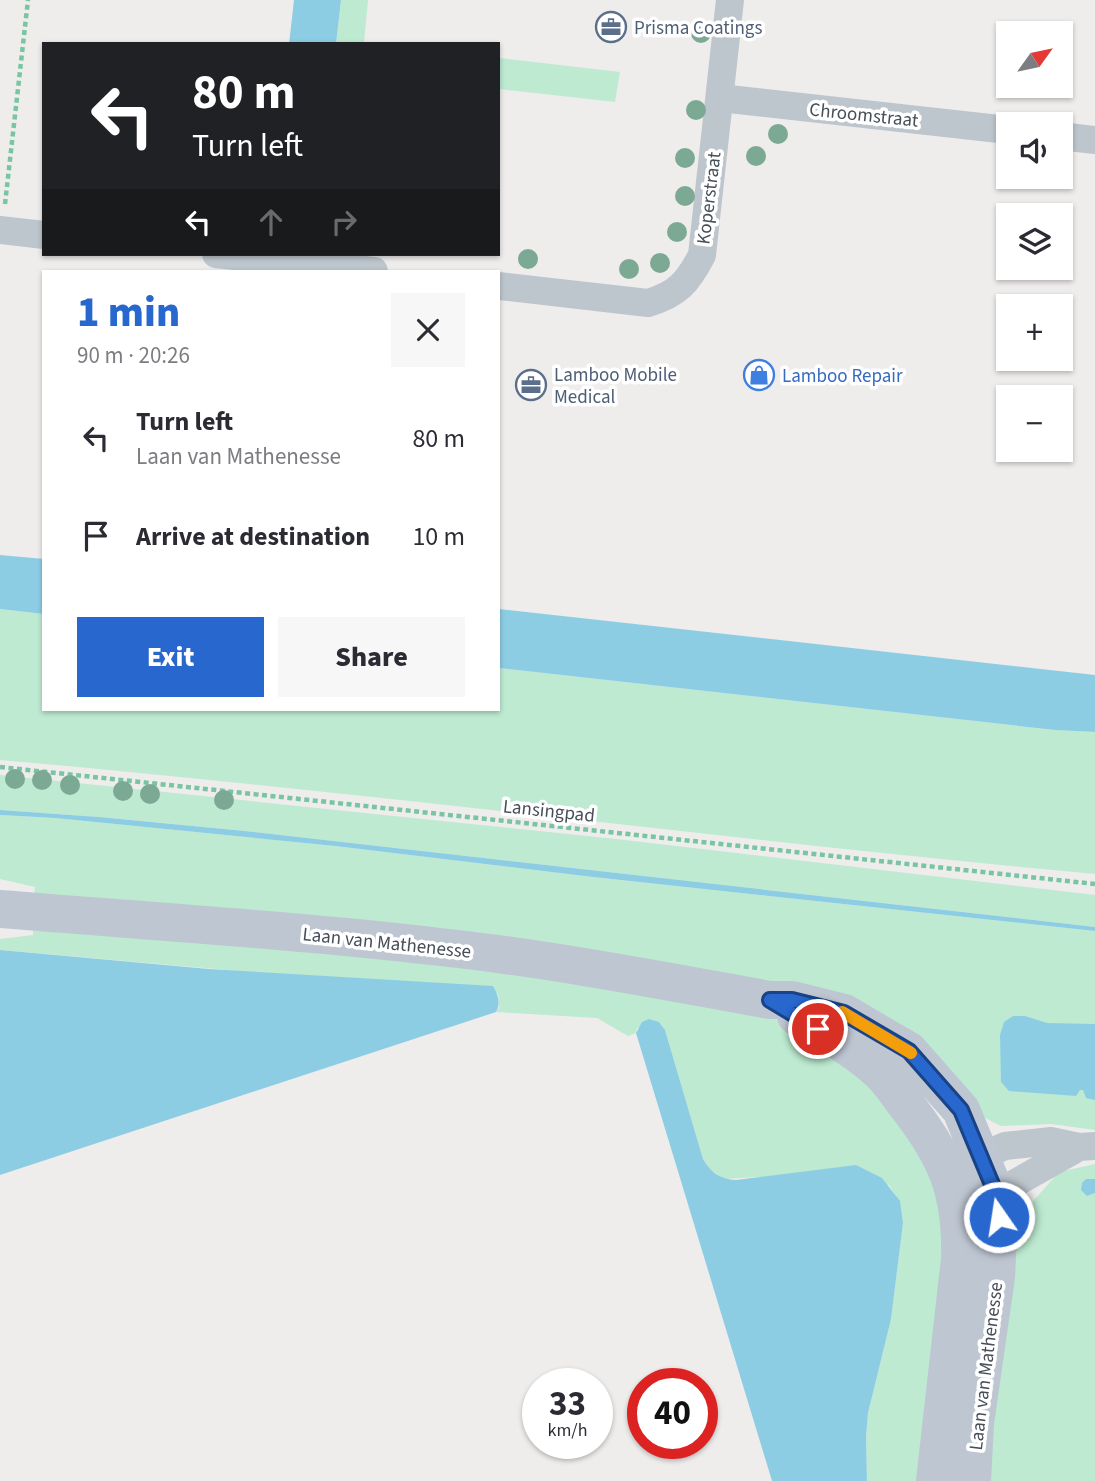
<!DOCTYPE html>
<meta charset="utf-8">
<style>
body{margin:0;font-family:"Source Sans 3",sans-serif;background:#f7f7f7;color:#2b2b33;height:100vh;display:flex;flex-direction:column;font-size:26px;white-space:nowrap}
*{box-sizing:border-box;margin:0}
p{font-size:23px;color:#7c7c81}
.icon{flex:none;width:38px;height:38px;fill:none;stroke:currentColor;stroke-width:2;stroke-linecap:round;stroke-linejoin:round}
.map{position:relative;flex:1;overflow:hidden}
.drawer{position:absolute;left:42px;top:270px;width:458px;height:441px;display:flex;flex-direction:column;background:#fff;border-radius:0px;box-shadow:0 2px 5px #0004}
.drawer>*{flex:none}
.banner{position:absolute;left:42px;top:42px;width:458px;height:214px;border-radius:0px;box-shadow:0 2px 5px #0004;background:#202124;color:#fff;overflow:hidden}
.needle{width:46px;rotate:57deg}
.controls{position:absolute;left:996px;top:21px;display:grid;gap:14px}
.controls a{display:grid;place-items:center;width:77px;height:77px;border-radius:0px;background:#fff;box-shadow:0 2px 5px #0004;font-size:35px}
.speed{position:absolute;left:522px;top:1368px;display:flex;gap:14px;font-size:35px;font-weight:700;text-align:center}
.speed>*{display:grid;place-content:center;width:91px;height:91px;border-radius:50%;background:#fff;box-shadow:0 2px 5px #0004;line-height:1}
.speed small{font-size:18px;font-weight:400}
.speed .limit{border:10px solid #d22;background:#fff;color:#111}
.pin{position:absolute;display:grid;place-items:center;width:60px;height:60px;color:#fff;margin:-30px;border:4px solid #fff;border-radius:50%;box-shadow:0 2px 7px #0007}
.me{position:absolute;width:77px;margin:-38px;rotate:347deg;stroke-linejoin:round;filter:drop-shadow(0 0 5px #0008)}
.turn{display:flex;align-items:center;gap:24px;height:147px;padding:0 35px;font-size:32px}
.turn .icon{width:91px;height:91px;stroke-width:2.5}
.turn b{display:block;font-size:49px;line-height:60px}
.lanes{display:flex;align-items:center;height:66px;padding:0 35px;background:#0003;justify-content:center;gap:35px;direction:ltr}
.lanes .off{opacity:.35}
.round{display:grid;place-items:center;flex:none;width:74px;height:74px;border-radius:0px;background:#f7f7f7}
.headline{display:flex;align-items:center;justify-content:space-between;height:119px;padding:0 35px}
h1{font-size:42px;font-weight:800;line-height:52px;color:#2767ce}
.primary-button{display:flex;gap:14px;margin-top:auto;padding:14px 35px}
.primary-button a{flex:1;height:80px;border-radius:0px;background:#2767ce;color:#fff;font-size:28px;font-weight:800;line-height:80px;text-align:center}
.primary-button a+a{background:#f7f7f7;color:#2b2b33}
ul{padding:0;list-style:none}
li{display:flex;align-items:center;gap:21px;height:98px;padding:0 35px}
li div{flex:1}
li b{display:block;font-size:26px}
li em{font-style:normal}
.map>svg:first-child{display:block}
</style>
<div class="map">
<svg width="1095" height="1481" viewBox="0 0 1095 1481">
<rect width="100%" height="100%" fill="#efecec"/>
<path fill="#bdead1" d="M341 0H368L364 42 379 44H336Z
M499 58 620 72 615 102 499 89Z
M0 609 44 614V709H499V668L1055 730 1095 732V874C730 840 366 792 0 760Z
M0 775 616 839 1095 895V927L245 831 99 817 0 810Z
M0 815 55 818 335 846 593 877 1095 931V1130L1051 1124 1001 1126 983 1117 898 1033 34 895 35 887 0 879Z
M33 927 401 956 681 998 779 1020 820 1037 909 1119 952 1223 928 1481H867L866 1437 868 1413 891 1318 903 1223 899 1201 889 1185 759 1177 724 1179 709 1169 703 1159 665 1030 659 1022 637 1028 636 1033 628 1036 597 1018 496 1012 499 1008 498 994 0 950V939L33 935Z
M1095 1164V1179H1086L1087 1196 1095 1193V1481H981L1012 1225 1059 1172Z"/>
<path fill="#8dcde4" d="M294 0H341L336 44H289Z
M0 555 44 559V614L0 609Z
M499 609 1095 675V732L1055 730 499 668Z
M0 810 99 817 245 831 1095 927V931L593 877 335 846 55 818 0 815Z
M0 950 209 969 493 986C498 994 501 1004 496 1012L0 1175Z
M1013 1016H1025L1047 1023 1095 1024V1100L1086 1098 1083 1090H1080L1076 1096 1009 1091 1001 1082 1000 1035 1004 1022Z
M649 1019 659 1022 665 1030 703 1159C711 1173 720 1179 736 1180L856 1165 882 1178 900 1201 903 1223 891 1319 868 1413 866 1437 867 1481H772L636 1033 642 1022Z
M1086 1179H1095V1193L1087 1196 1081 1190 1082 1183Z"/>
<g fill="none" stroke-linecap="round" stroke-linejoin="round">
<path stroke="#78c5a3" stroke-width="4.5" stroke-dasharray="5 3.5" stroke-linecap="butt" d="M5 204 28 0
M0 767 1095 884"/>
<path stroke="#bec6cd" stroke-width="28" d="M720 98 1008 130
M1060 136 1095 140
M0 230 44 235
M216 254 374 271
M499 286 648 303C678 294 688 282 702 255L730 0
M968 1172 980 1157 1005 1146 1051 1141 1079 1147 1095 1146
M979 1193 996 1194 1079 1147"/>
<path stroke="#bec6d2" stroke-width="38" d="M0 909C147 921 293 930 440 947 551 959 660 980 770 1000H792L844 1013 909 1051 961 1110 996 1194 999 1217 996 1277 975 1423 972 1481
M796 1016C825 1033 856 1049 881 1073 889 1081 897 1092 904 1102 946 1155 962 1191 960 1259L935 1481"/>
</g>
<g fill="#7ca994">
<circle cx="701" cy="33" r="10"/>
<circle cx="696" cy="110" r="10"/>
<circle cx="778" cy="134" r="10"/>
<circle cx="756" cy="156" r="10"/>
<circle cx="685" cy="158" r="10"/>
<circle cx="685" cy="196" r="10"/>
<circle cx="677" cy="232" r="10"/>
<circle cx="528" cy="259" r="10"/>
<circle cx="660" cy="263" r="10"/>
<circle cx="629" cy="269" r="10"/>
<circle cx="15" cy="779" r="10"/>
<circle cx="42" cy="780" r="10"/>
<circle cx="70" cy="785" r="10"/>
<circle cx="123" cy="791" r="10"/>
<circle cx="150" cy="794" r="10"/>
<circle cx="224" cy="800" r="10"/>
</g>
<g fill="none" stroke-linecap="round" stroke-linejoin="round">
<g stroke="#194386" stroke-width="18">
<path id="route" d="M818 1029 770 1000H792L844 1013 909 1051 961 1110 996 1194 999 1217"/>
</g>
<use href="#route" stroke="#2767ce" stroke-width="12"/>
<path stroke="#f59e0b" stroke-width="12" d="M842 1012 911 1053"/>
</g>
<defs>
<g id="office-ring" transform="scale(1.575)"><circle r="9.5" fill="#fff" stroke="#5c6f8a" stroke-width="1.5"/><path d="M-6-3h4V-5.5h4V-3h4V5H-6ZM-1-4.5V-3h2v-1.5ZM-6 0V1H6V0Z" fill="#5c6f8a"/></g>
<g id="shop-ring" transform="scale(1.575)"><circle r="9.5" fill="#fff" stroke="#3f7fe0" stroke-width="1.5"/><path d="M-5-2.5h2.3a2.7 3.5 0 0 1 5.4 0H5L5.5 6h-11ZM-1.5-2.5h3a1.5 2.3 0 0 0-3 0Z" fill="#3f7fe0"/></g>
</defs>
<g fill-rule="evenodd">
<use href="#office-ring" x="611" y="27"/>
<use href="#shop-ring" x="759" y="375"/>
<use href="#office-ring" x="531" y="385"/>
</g>
<g text-anchor="middle" stroke-width="7" stroke-linejoin="round" paint-order="stroke">
<g font-size="19" fill="#4e5e75" stroke="#fff" text-anchor="start">
<text x="634" y="34">Prisma Coatings</text>
<text x="554" y="381">Lamboo Mobile<tspan x="554" dy="22">Medical</tspan></text>
</g>
<g font-size="19" fill="#464e58" stroke="#fff">
<text transform="translate(864 114) rotate(6)" y="7">Chroomstraat</text>
<text transform="translate(708 198) rotate(-83)" y="7">Koperstraat</text>
<text transform="translate(549 810) rotate(6)" y="7">Lansingpad</text>
<text transform="translate(387 942) rotate(6)" y="7">Laan van Mathenesse</text>
<text transform="translate(985 1366) rotate(-83)" y="7">Laan van Mathenesse</text>
</g>
<g font-size="19" fill="#366cbe" stroke="#fff" text-anchor="start">
<text x="782" y="382">Lamboo Repair</text>
</g>
</g>
</svg>
<div class="controls">
<a><svg class="needle" viewBox="-14 -14 28 28"><path d="M0-13l5 13h-10z" fill="#e53935"/><path d="M0 13l5-13h-10z" fill="#7c7c81"/></svg></a>
<a><svg class="icon" aria-label="sound" viewBox="0 0 24 24"><path d="M4 9h4l5-4v14l-5-4H4zM17 9q2 3 0 6"/></svg></a>
<a><svg class="icon" aria-label="layers" viewBox="0 0 24 24"><path d="M12 4l9 5-9 5-9-5zM3 14l9 5 9-5"/></svg></a>
<a>+</a>
<a>−</a>
</div>
<div class="speed"><div>33<small>km/h</small></div><div class="limit">40</div></div>
<div class="pin" style="left:818px;top:1029px;background:#d93025"><svg class="icon" aria-label="arrive" viewBox="0 0 24 24"><path d="M6 21V4h12l-3 4 3 4H6"/></svg></div>
<svg class="me" style="left:999px;top:1217px" viewBox="-20 -20 40 40"><circle r="17" fill="#2767ce" stroke="#fff" stroke-width="3"/><path d="M0-11L8 9 0 5-8 9z" fill="#fff"/></svg>
<div class="banner">
<div class="turn"><svg class="icon" aria-label="left" viewBox="0 0 24 24"><path d="M17 20v-9H6M10 6l-5 5 5 5"/></svg><div><b>80 m</b>Turn left</div></div>
<div class="lanes"><svg class="icon" aria-label="left" viewBox="0 0 24 24"><path d="M17 20v-9H6M10 6l-5 5 5 5"/></svg><svg class="icon off" aria-label="ahead" viewBox="0 0 24 24"><path d="M12 20V5M6 11l6-6 6 6"/></svg><svg class="icon off" aria-label="right" viewBox="0 0 24 24"><path d="M7 20v-9h11M14 6l5 5-5 5"/></svg></div>
</div>
<section class="drawer">
<div class="headline"><div><h1>1 min</h1><p>90 m · 20:26</p></div><a class="round"><svg class="icon" aria-label="close" viewBox="0 0 24 24"><path d="M6 6l12 12M18 6L6 18"/></svg></a></div>
<ul>
<li><svg class="icon" aria-label="left" viewBox="0 0 24 24"><path d="M17 20v-9H6M10 6l-5 5 5 5"/></svg><div><b>Turn left</b><p>Laan van Mathenesse</p></div><em>80 m</em></li>
<li><svg class="icon" aria-label="arrive" viewBox="0 0 24 24"><path d="M6 21V4h12l-3 4 3 4H6"/></svg><div><b>Arrive at destination</b></div><em>10 m</em></li>
</ul>
<div class="primary-button"><a>Exit</a><a>Share</a></div>
</section>
</div>
